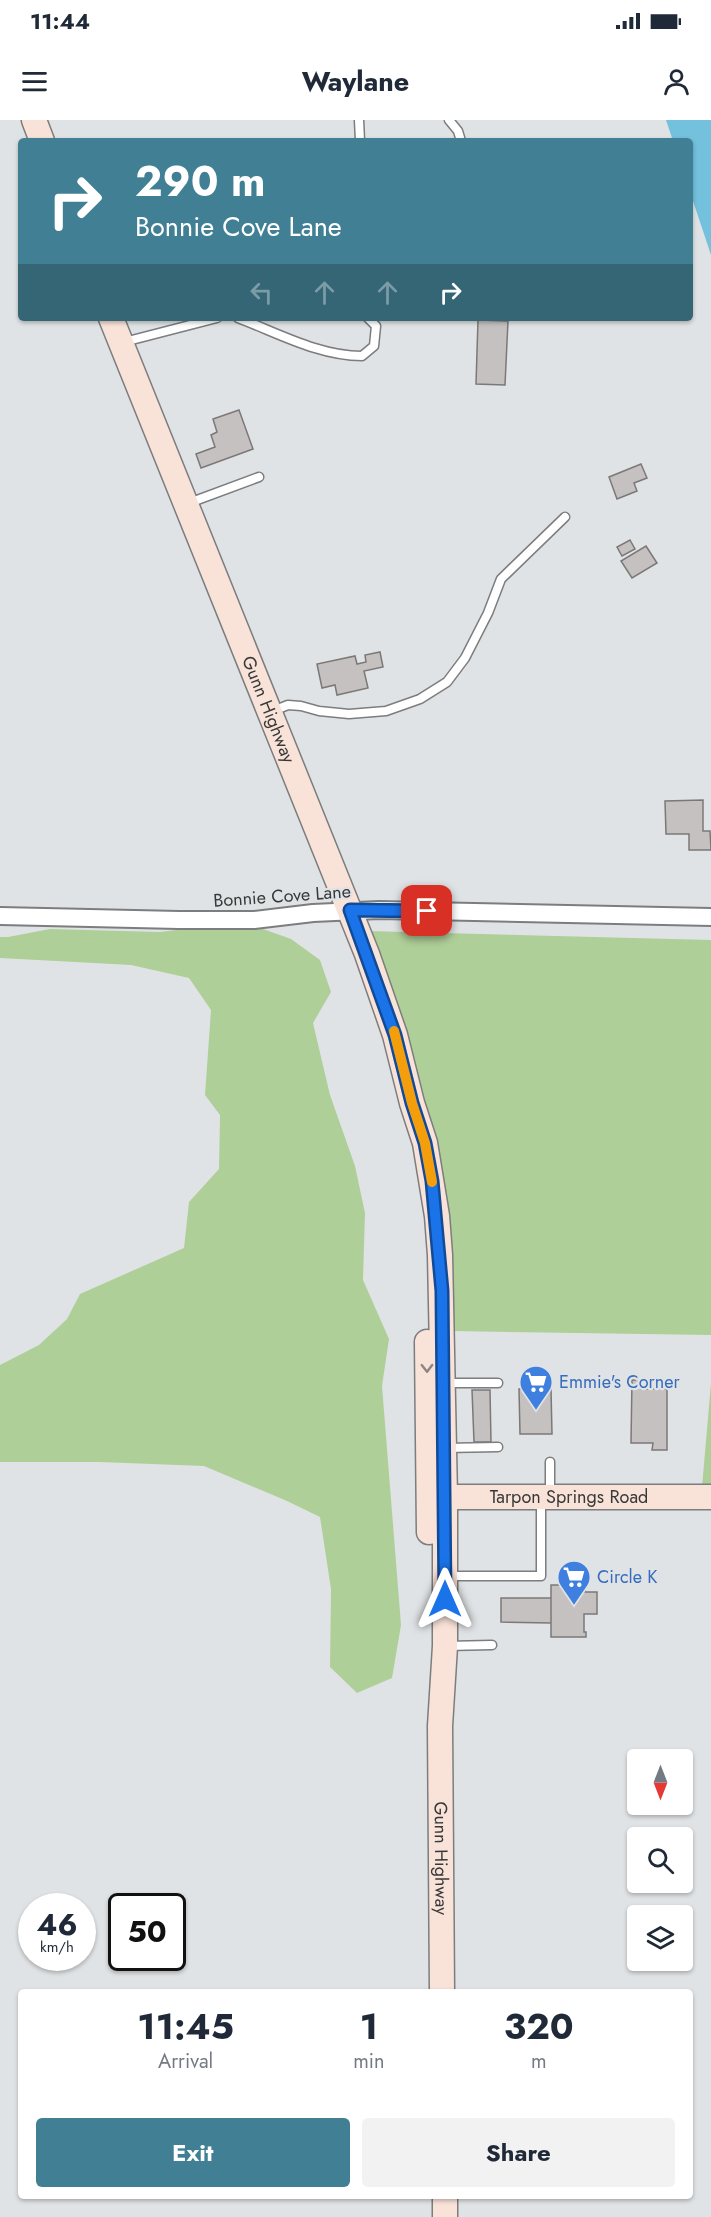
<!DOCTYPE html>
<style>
body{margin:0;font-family:Jost,sans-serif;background:#f2f2f3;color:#1f2937;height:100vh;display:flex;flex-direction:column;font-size:22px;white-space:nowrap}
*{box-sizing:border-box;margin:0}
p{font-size:20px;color:#747a83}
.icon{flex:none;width:33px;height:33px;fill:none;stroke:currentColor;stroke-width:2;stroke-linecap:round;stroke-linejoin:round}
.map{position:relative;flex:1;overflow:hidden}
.drawer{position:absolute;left:18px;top:1869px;width:675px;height:210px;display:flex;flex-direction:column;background:#fff;border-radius:6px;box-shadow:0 2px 4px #0004}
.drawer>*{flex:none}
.hud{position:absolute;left:18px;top:18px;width:675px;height:183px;border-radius:6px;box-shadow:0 2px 4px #0004;background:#418094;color:#fff;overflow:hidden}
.needle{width:39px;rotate:180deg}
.fabs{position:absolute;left:627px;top:1629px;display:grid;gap:12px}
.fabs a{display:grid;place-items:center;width:66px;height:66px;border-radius:6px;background:#fff;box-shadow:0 2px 4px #0004;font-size:30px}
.speed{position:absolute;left:18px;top:1773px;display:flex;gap:12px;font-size:30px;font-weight:700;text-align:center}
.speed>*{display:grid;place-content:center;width:78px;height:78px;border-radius:50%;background:#fff;box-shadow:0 2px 4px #0004;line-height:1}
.speed small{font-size:15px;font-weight:400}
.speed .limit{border:3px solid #111;border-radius:9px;background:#fff;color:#111}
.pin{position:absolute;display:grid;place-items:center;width:51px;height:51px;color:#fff;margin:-26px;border-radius:12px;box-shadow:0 3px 9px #0006}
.me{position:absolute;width:66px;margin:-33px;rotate:0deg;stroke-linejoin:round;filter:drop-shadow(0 0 4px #0008)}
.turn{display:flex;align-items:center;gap:21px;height:126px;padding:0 18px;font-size:27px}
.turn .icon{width:78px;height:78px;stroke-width:2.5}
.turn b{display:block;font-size:42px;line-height:51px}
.lanes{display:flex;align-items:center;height:57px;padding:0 18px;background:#0003;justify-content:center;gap:30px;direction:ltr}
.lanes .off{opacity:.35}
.eta{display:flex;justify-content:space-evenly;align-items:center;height:102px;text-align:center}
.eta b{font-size:36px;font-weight:700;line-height:42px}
.button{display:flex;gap:12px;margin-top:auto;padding:12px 18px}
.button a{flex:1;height:69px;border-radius:6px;background:#418094;color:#fff;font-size:24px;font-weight:700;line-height:69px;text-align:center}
.button a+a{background:#f2f2f3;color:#1f2937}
.status{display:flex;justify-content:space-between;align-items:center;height:42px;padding:0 30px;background:#fff;direction:ltr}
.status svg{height:16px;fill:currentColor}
header{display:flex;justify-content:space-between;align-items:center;height:78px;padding:0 18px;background:#fff;font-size:27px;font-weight:700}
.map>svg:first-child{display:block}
</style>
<div class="status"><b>11:44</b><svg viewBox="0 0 49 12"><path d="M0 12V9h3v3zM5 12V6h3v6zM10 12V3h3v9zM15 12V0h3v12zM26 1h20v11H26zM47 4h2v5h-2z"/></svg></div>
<header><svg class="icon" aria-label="menu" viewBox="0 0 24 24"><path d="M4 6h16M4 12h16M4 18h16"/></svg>Waylane<svg class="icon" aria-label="person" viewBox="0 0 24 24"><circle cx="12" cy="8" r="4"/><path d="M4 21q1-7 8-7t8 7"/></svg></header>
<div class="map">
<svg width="711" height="2097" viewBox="0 0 711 2097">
<rect width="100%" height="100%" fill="#e0e3e5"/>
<path fill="#afcf98" d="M235 799 291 819 320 840 331 872 313 903 330 975 355 1046 365 1093 363 1160 389 1219 382 1266 401 1505 392 1558 357 1573 330 1547 331 1469 320 1397 287 1381 204 1346 99 1342H0V1245L39 1225 67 1199 80 1174 184 1128 189 1082 219 1049 220 995 205 975 211 890 189 858 131 845 0 838V817H8L50 809 160 812 200 807Z
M367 811 711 820V1215L451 1211 450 1170Z
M711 1263V1367H702Z"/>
<path fill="#74c1dd" d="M666 0H711V135L690 72V21H673Z"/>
<path fill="#c5c1c0" stroke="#7b7877" stroke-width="1.5" d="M478 200 508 201 505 265 476 264Z
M239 290 253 329 201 348 196 334 215 327 211 315 217 312 213 299Z
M641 344 647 358 634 363 637 371 617 379 609 357Z
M630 420 635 429 622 436 617 427Z
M646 426 657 443 632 458 621 441Z
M380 532 383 547 364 551 368 568 337 575 335 565 322 568 317 544 355 536 357 544 366 542 365 535Z
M703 680V711H710L711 730H689V714H666L665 681Z
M632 1260H641V1269H667V1330H652L653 1323H631Z
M519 1269H551L552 1314H520Z
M472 1270H490L491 1322H474Z
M551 1465H585V1472H597V1494H584V1512H586V1517H551Z
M501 1478H551V1503L501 1502Z"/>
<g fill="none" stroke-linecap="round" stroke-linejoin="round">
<g stroke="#7b7d7f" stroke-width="11">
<path id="service" d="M359 0 360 21
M449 0 458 11 461 21
M238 198C278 213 319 236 362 236L374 226 376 206 368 198
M124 222 217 198
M189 383 259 357
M270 592 288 585 301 586 319 591 349 594 386 591 420 579 447 562 465 538 488 493 501 459 565 397
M444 1263H498
M445 1328 498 1327
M550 1342V1376
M446 1456H541V1379
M446 1526 492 1525"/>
</g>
<g stroke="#7b7d7f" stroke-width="20">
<path id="minor" d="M0 796 179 800H254L313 793 379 790 711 797"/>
</g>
<g stroke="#7b7d7f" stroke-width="27">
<g id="secondary">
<path d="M34 0 42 21"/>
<path id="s1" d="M111 198 367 834 395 915 412 983 425 1023 437 1096 440 1135 445 1377V1526L440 1606 442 1872"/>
<path d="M427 1222 429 1412"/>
<path id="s2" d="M431 1377H711"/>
<path d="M445 2076V2097"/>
</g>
</g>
<use href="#service" stroke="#fff" stroke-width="8"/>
<use href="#minor" stroke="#fff" stroke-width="16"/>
<use href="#secondary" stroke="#f9e2d8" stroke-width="24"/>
</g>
<defs><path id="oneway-chevron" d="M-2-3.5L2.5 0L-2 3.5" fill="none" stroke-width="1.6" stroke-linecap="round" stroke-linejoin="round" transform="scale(1.5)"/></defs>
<use stroke="#8e8481" href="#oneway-chevron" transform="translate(427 1248) rotate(89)"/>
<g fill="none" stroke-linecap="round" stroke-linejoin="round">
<g stroke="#114b97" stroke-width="15">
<path id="route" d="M427 791 350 790 395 915 412 983 425 1023 432 1061 442 1171 445 1479"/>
</g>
<use href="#route" stroke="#1a73e8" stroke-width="10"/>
<path stroke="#f59e0b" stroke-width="10" d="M394 911 412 983 425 1023 432 1062"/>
</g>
<defs>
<g id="supermarket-pin" transform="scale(1.725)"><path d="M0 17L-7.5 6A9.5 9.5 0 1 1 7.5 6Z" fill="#3f7fe0" stroke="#e0e3e5"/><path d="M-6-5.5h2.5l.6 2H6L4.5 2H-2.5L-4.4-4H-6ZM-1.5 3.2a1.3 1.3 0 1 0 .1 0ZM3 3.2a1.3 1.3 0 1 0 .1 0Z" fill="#fff"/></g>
</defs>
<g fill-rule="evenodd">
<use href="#supermarket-pin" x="536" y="1262"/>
<use href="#supermarket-pin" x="574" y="1457"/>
</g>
<g text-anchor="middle" stroke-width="4.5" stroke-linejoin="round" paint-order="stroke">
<g font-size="18" fill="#373839" stroke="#e0e3e5">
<text dy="6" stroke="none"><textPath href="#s1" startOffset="422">Gunn Highway</textPath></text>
<text transform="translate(282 776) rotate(-4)" y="6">Bonnie Cove Lane</text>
<text dy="6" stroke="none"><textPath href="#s2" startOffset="138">Tarpon Springs Road</textPath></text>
<text dy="6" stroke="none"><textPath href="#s1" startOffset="1600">Gunn Highway</textPath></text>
</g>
<g font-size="18" fill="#366cbe" stroke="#e0e3e5" text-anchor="start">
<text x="559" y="1268">Emmie's Corner</text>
<text x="597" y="1463">Circle K</text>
</g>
</g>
</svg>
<div class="fabs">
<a><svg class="needle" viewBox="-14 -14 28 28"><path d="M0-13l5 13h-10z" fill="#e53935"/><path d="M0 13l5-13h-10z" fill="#747a83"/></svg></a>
<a><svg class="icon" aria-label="search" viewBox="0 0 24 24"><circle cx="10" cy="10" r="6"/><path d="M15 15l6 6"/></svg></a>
<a><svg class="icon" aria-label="layers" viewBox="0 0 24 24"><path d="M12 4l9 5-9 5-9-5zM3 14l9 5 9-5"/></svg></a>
</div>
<div class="speed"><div>46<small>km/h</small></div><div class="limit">50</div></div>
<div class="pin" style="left:427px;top:791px;background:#d93025"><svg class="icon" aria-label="arrive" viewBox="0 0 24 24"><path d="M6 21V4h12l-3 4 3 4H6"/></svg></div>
<svg class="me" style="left:445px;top:1479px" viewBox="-20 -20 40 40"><path d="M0-17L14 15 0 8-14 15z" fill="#1a73e8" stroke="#fff" stroke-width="4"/></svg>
<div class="hud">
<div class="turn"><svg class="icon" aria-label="right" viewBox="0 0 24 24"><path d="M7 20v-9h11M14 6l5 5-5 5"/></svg><div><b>290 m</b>Bonnie Cove Lane</div></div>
<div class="lanes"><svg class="icon off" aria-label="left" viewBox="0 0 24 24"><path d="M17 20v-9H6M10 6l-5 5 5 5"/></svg><svg class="icon off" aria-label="ahead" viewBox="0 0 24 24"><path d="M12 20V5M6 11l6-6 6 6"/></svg><svg class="icon off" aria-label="ahead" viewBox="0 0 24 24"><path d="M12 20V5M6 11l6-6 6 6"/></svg><svg class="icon" aria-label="right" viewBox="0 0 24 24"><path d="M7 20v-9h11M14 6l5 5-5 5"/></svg></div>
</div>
<section class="drawer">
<div class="eta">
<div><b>11:45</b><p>Arrival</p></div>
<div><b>1</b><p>min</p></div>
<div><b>320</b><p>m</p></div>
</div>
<div class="button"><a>Exit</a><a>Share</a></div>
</section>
</div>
